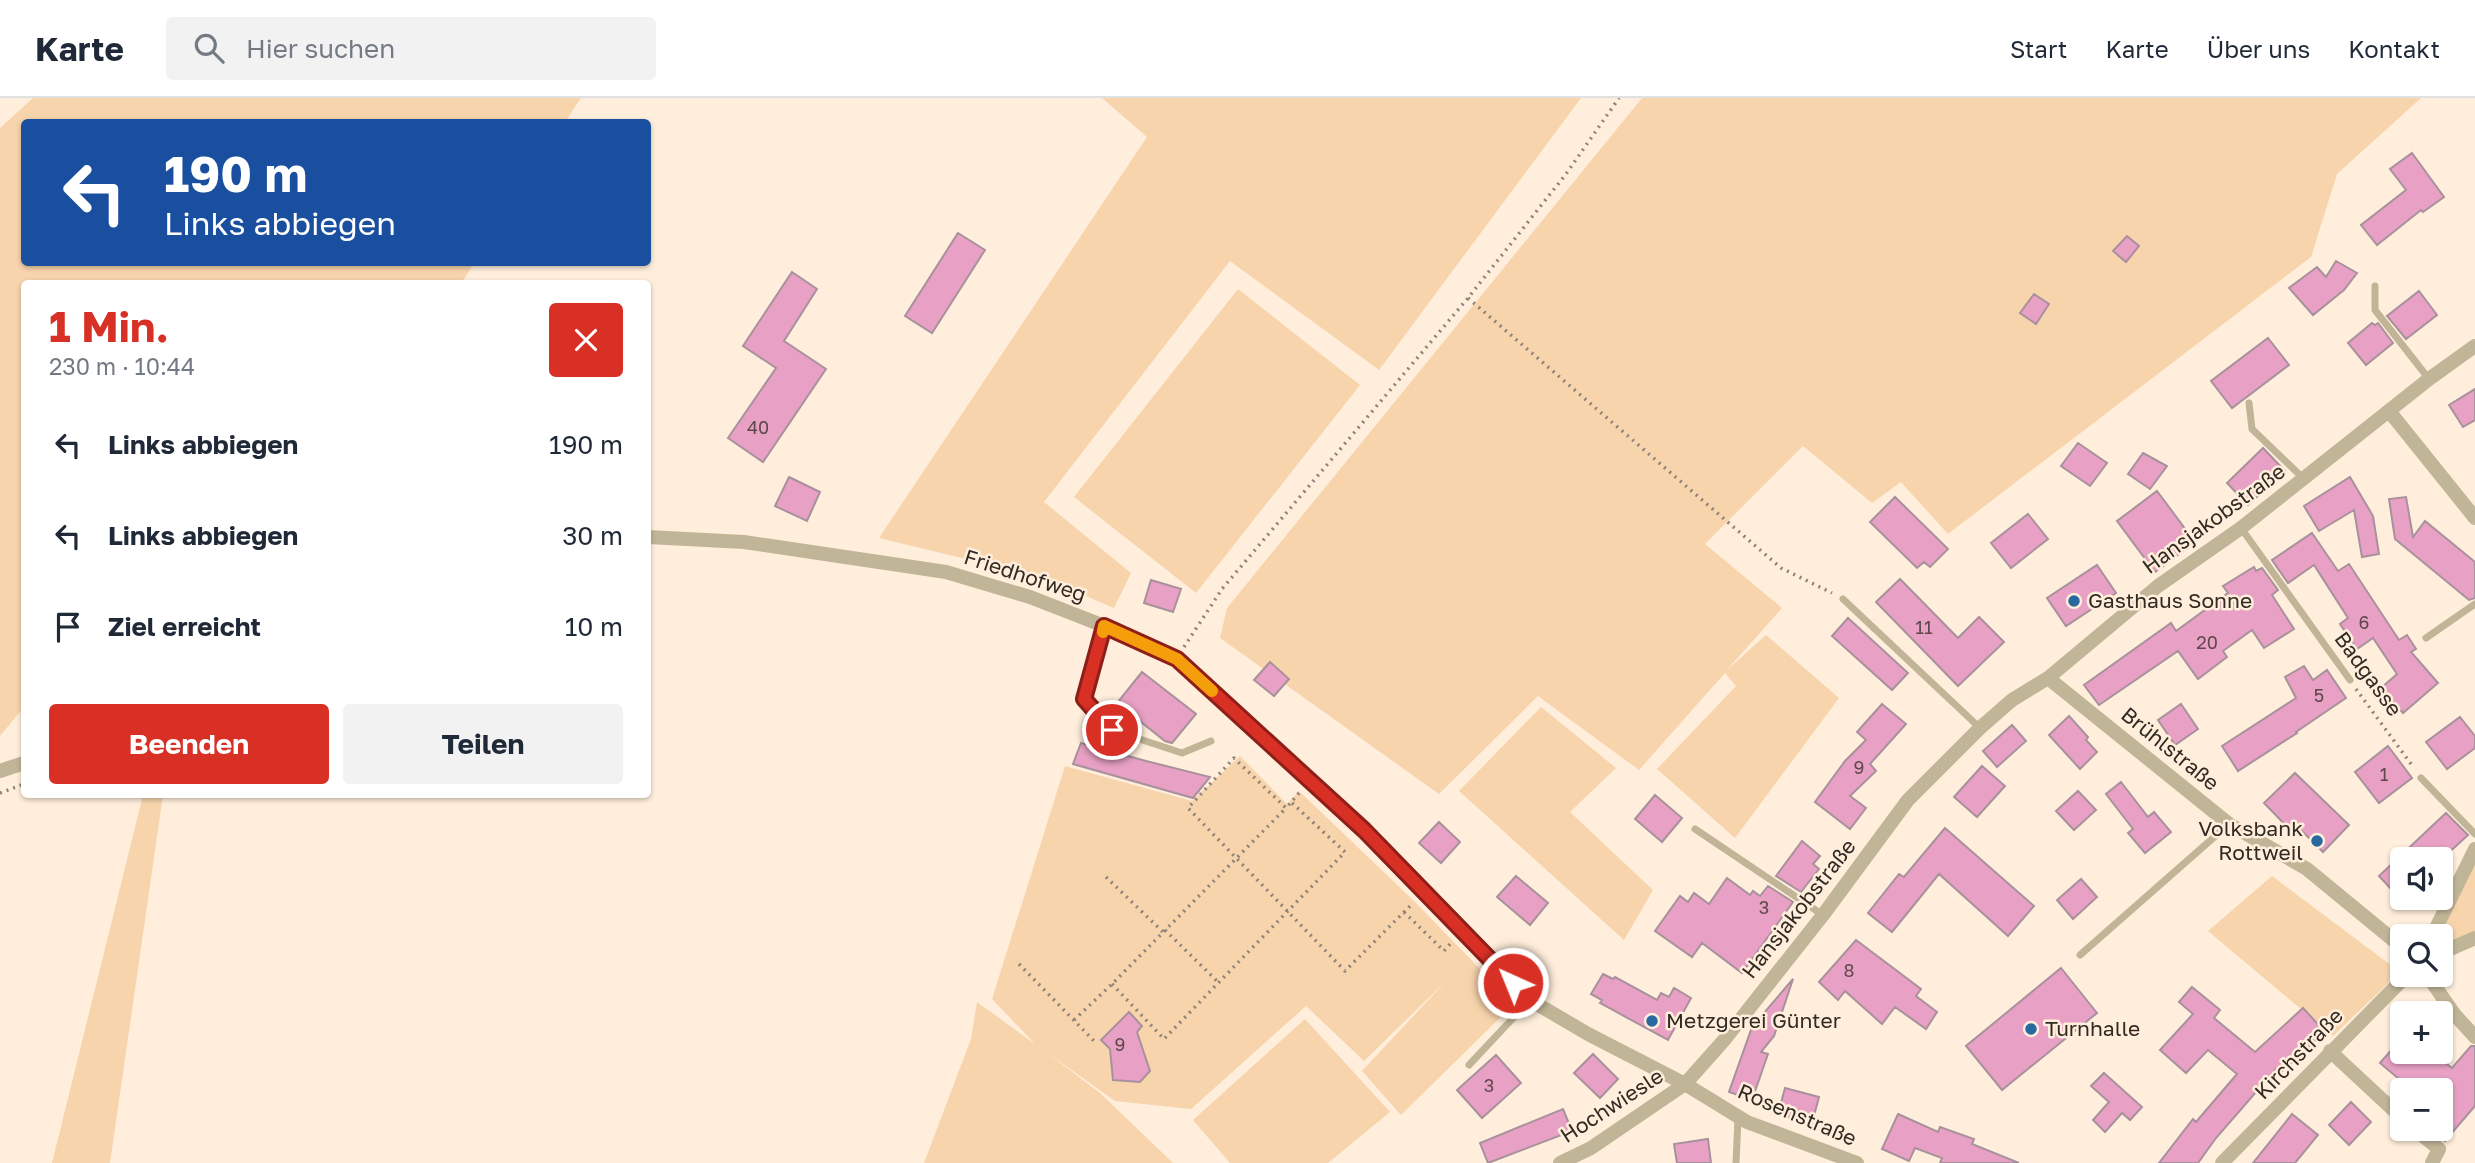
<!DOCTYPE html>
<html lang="de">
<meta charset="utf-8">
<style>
body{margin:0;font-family:"Golos Text",sans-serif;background:#f2f2f3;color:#1f2937;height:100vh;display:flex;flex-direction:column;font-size:26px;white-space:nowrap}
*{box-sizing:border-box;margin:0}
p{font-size:23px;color:#747a83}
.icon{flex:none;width:38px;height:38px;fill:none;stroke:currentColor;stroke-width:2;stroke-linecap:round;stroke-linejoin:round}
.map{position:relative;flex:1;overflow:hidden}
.side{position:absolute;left:21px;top:182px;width:630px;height:518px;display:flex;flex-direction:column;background:#fff;border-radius:7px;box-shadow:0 2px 5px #0004}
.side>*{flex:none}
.guide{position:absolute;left:21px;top:21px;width:630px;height:147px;border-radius:7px;box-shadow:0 2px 5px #0004;background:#1a4fa0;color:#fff;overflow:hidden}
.tools{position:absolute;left:2390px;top:749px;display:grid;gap:14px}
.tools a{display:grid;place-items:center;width:63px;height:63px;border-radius:7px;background:#fff;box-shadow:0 2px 5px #0004;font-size:35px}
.pin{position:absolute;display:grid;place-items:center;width:60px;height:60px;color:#fff;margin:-30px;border:4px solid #fff;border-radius:50%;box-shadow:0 2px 7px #0007}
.me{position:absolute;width:77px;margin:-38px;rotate:316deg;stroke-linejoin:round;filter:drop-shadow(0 0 5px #0008)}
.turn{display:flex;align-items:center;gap:24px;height:147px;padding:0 28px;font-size:32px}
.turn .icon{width:91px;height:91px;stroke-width:2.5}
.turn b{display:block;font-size:49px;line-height:60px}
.round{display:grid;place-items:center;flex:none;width:74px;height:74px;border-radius:7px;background:#f2f2f3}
.head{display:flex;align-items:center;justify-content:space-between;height:119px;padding:0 28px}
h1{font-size:42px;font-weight:700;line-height:52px;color:#d93025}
.action{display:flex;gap:14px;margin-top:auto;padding:14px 28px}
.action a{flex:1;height:80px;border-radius:7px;background:#d93025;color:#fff;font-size:28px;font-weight:700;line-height:80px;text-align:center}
.action a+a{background:#f2f2f3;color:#1f2937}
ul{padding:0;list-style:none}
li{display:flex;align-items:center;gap:21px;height:91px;padding:0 28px}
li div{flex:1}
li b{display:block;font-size:26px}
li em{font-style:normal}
header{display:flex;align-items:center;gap:42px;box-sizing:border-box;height:98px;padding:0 35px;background:#fff;border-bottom:2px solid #e0e1e3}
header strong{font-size:33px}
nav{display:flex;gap:38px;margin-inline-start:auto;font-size:24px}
.search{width:490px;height:63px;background:#f2f2f3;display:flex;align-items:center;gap:18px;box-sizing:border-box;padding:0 24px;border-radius:7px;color:#747a83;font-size:26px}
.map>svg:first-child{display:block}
</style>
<header>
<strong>Karte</strong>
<div class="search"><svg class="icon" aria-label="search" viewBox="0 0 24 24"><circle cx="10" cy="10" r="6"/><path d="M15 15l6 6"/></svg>Hier suchen</div>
<nav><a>Start</a><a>Karte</a><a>Über uns</a><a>Kontakt</a></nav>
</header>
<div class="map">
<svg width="2475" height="1065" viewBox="0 0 2475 1065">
<rect width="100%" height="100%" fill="#ffeedb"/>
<path fill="#f7d4ac" d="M33 0H581L565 24H24V164L474 165 461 186H24V609L0 638V30Z
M1102 0H1581L1379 272 1230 163 1044 404 1131 475 1114 510 1041 479 879 440 1147 39Z
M1642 0H2421L2337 76 2311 159 1948 436 1901 384 1872 405 1803 348 1705 446 1782 510 1727 572 1766 537 1839 600 1735 740 1657 671 1736 588 1725 575 1639 672 1538 598 1439 696 1220 540 1227 510Z
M1238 191 1360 287 1196 495 1074 399Z
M1541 609 1616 670 1570 714 1653 792 1624 842 1459 693Z
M1240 658 1287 706 1299 693 1414 803 1514 906 1401 1017 1362 973 1446 883 1364 963 1306 908 1191 1011 1115 1003 1046 954 1100 995 1173 1065H924L971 941 977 904 1035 946 992 901 1065 668 1192 703Z
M143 697H163L110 1065H52Z
M2475 750V835L2441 853V838H2432Z
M2272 778 2400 874 2333 938 2208 833Z
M1305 921 1390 1014 1328 1065H1230L1193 1022Z"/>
<path fill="#e8a1c4" stroke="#a8919c" stroke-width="2" d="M2412 55 2444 99 2423 114 2421 112 2377 147 2361 127 2406 92 2390 71Z
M958 135 985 152 932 235 905 218Z
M2127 138 2139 148 2126 164 2113 153Z
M2336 163 2357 175 2344 192 2313 217 2289 190 2317 169 2326 179Z
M792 174 817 191 784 243 826 271 763 364 728 340 776 270 743 248Z
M2419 193 2437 217 2406 241 2387 218Z
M2034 196 2049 206 2036 226 2020 215Z
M2372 225 2375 227 2378 225 2393 245 2366 267 2348 245Z
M2268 240 2289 267 2232 310 2211 283Z
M2475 291V322L2463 329 2449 307Z
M2078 345 2107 365 2090 388 2061 368Z
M2263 350 2285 373 2248 407 2227 385Z
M2143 355 2167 368 2150 391 2128 376Z
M789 379 820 394 807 423 775 408Z
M2350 379 2373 418 2379 456 2362 459 2354 412 2319 433 2304 408Z
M2157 393 2195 444 2155 474 2117 423Z
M1895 399 1948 451 1930 469 1924 464 1917 470 1870 424Z
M2406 399 2413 439 2425 423 2475 464V500L2469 502 2395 441 2389 401Z
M2028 416 2048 441 2011 470 1991 445Z
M2312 435 2338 473 2349 466 2399 542 2407 537 2416 551 2411 554 2438 585 2403 615 2381 590 2397 576 2373 540 2357 551 2340 526 2348 520 2314 467 2288 485 2272 462Z
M2097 467 2116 495 2066 528 2047 500Z
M2254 469 2256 473 2262 470 2278 492 2272 497 2294 531 2264 550 2252 532 2223 553 2227 559 2198 581 2178 553 2099 607 2084 587 2171 525 2176 533 2228 495 2223 488Z
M1900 481 1958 540 1979 519 2004 544 1958 588 1876 504Z
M1151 482 1181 491 1173 514 1144 505Z
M1848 520 1908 575 1892 592 1832 538Z
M1270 564 1289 581 1274 598 1254 582Z
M2304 568 2313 582 2327 572 2346 600 2296 634 2297 635 2238 673 2222 648 2296 600 2285 579Z
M1142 574 1196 616 1172 645 1165 643 1117 605Z
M1882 606 1906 626 1870 666 1876 673 1850 698 1866 710 1850 731 1815 704 1845 663 1866 642 1857 634Z
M2181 606 2198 631 2175 647 2158 622Z
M2069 618 2088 639 2086 642 2097 654 2080 671 2049 637Z
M2460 619 2475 638V650L2447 671 2426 644Z
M2012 627 2026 643 1997 669 1983 653Z
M1081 645 1146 663 1210 679 1193 700 1073 666Z
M2388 648 2412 680 2379 705 2355 674Z
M1982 668 2005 688 1977 719 1954 699Z
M2295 675 2349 727 2323 754 2302 733 2296 738 2264 705Z
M2121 684 2148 719 2154 714 2171 734 2145 755 2128 735 2133 731 2106 696Z
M2078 693 2096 712 2074 732 2056 713Z
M1655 697 1682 720 1662 744 1635 721Z
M2446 715 2468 737 2442 761H2403V804L2379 778Z
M1439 724 1460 744 1441 765 1419 745Z
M1945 730 2034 808 2008 838 1939 776 1892 834 1868 815 1899 776 1904 779Z
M1802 743 1820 758 1813 766 1819 771 1801 794 1776 778Z
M1516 778 1548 805 1530 827 1497 799Z
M1727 780 1750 797 1753 793 1760 798 1768 788 1793 804 1742 875 1702 845 1692 859 1655 833 1680 798 1688 804 1694 795 1709 806Z
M2081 781 2097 799 2073 821 2057 802Z
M1856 842 1921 891 1916 898 1937 914 1926 931 1895 909 1882 926 1845 893 1838 902 1819 884Z
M2061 870 2097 915 2002 992 1966 948Z
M1603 876 1613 881 1615 879 1657 902 1661 895 1669 899 1674 890 1691 900 1668 942 1600 905 1602 902 1591 896Z
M1793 881 1774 938 1761 954 1768 956 1752 1002 1729 994 1752 929Z
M2192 889 2220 912 2214 920 2255 954 2303 910 2325 934 2280 975 2276 971 2216 1040 2198 1065H2159L2193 1021 2196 1024 2237 976 2208 952 2186 975 2160 952 2193 916 2179 904Z
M1129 914 1142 928 1137 934 1150 973 1140 984 1113 982 1110 951 1101 942Z
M2403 939V954H2432L2452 970 2471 948H2475V1008L2445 1043 2441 1040V992H2412L2380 965Z
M1593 956 1618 981 1600 1000 1574 975Z
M1496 957 1521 985 1482 1020 1457 992Z
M2104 975 2142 1009 2130 1022 2122 1015 2105 1034 2093 1022 2109 1004 2091 988Z
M1785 990 1819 999 1812 1025 1778 1016Z
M2351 1004 2371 1024 2349 1047 2329 1027Z
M1563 1011 1572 1033 1488 1065 1480 1045Z
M1898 1016 1938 1034 1940 1029 1974 1041 1972 1046 2019 1065H1940L1942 1060 1915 1050 1909 1063 1882 1051Z
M2292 1016 2318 1037 2295 1065H2253Z
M1708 1041 1711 1065H1677L1674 1046Z"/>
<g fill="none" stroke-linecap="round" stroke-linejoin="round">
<path stroke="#8e8376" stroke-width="3.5" stroke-dasharray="2 5" stroke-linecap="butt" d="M1468 200 1781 470 1832 495
M1184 549 1222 491 1468 200 1566 76 1619 0
M2356 591 2414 670
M0 695 24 686
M1299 695 1286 710 1234 660 1188 710 1345 873 1413 805
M1106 779 1163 834
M1404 814 1444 853 1452 844
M1165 832 1218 884
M1019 866 1097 946
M1112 886 1164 941 1345 754 1291 704
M1074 922 1112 886 1285 711"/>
<path stroke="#c1b597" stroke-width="7" d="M2375 188V212L2429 281
M2249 305 2252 331 2303 380
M2241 430 2350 582
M1843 501 1980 630
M1104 528 1084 601 1112 632 1182 655 1211 643
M2426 540 2475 506
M2421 680 2475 736
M1695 731 1823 817
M2080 857 2229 726
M1469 967 1530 902
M1736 1065 1738 1020"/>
<path stroke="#c1b597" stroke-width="14" d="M2389 313 2475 420
M648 439 744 444 946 474 1030 499 1130 538 1177 561 1364 732 1530 902 1588 936 1685 986 1747 1024 1857 1065
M2048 580 2229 726 2307 771 2403 850
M0 673 24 665
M2432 838 2475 751
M2441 855 2475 840
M2427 877 2455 917 2475 939
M2330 953 2403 1021
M2415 1031 2439 1051 2432 1065
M1560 1065 1591 1050 1685 986 1725 941 1823 817 1908 702 1980 630 2012 602 2048 580 2158 488 2241 430 2429 281 2475 248
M2222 1065 2407 877"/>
</g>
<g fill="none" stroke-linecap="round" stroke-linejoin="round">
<g stroke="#8d1f18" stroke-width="18">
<path id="route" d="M1112 632 1084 601 1104 528 1177 561 1364 732 1513 885"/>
</g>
<use href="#route" stroke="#d93025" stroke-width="12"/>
<path stroke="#f59e0b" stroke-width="12" d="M1103 534 1104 528 1177 561 1212 593"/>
</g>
<g fill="#28699f" stroke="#ffeedb" stroke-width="2.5">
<circle cx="2074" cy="503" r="7"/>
<circle cx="2317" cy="743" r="7"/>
<circle cx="1652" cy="923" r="7"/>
<circle cx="2031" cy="931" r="7"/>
</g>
<g text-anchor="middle" stroke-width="5" stroke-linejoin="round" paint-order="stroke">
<g font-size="18" fill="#5f484b">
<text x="758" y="336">40</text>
<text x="2364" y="531">6</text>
<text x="1924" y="536">11</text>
<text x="2207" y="551">20</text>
<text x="2319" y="604">5</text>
<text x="1859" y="676">9</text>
<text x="2384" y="683">1</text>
<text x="1764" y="816">3</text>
<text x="1849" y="879">8</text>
<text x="1120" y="953">9</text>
<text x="1489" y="994">3</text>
</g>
<g font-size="21" fill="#312a23" stroke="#ffeedb">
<text transform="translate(2214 421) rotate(-36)" y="7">Hansjakobstraße</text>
<text transform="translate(1025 478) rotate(18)" y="7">Friedhofweg</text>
<text transform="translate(2368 576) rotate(54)" y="7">Badgasse</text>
<text transform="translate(2170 651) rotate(39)" y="7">Brühlstraße</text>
<text transform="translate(1799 811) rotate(-52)" y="7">Hansjakobstraße</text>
<text transform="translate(2299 956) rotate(-46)" y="7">Kirchstraße</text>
<text transform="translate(1612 1008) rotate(-33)" y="7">Hochwiesle</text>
<text transform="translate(1797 1017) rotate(23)" y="7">Rosenstraße</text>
</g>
<g font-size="21" fill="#312a23" stroke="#ffeedb" text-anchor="start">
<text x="2088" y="510">Gasthaus Sonne</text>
<text x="2303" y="738" text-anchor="end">Volksbank<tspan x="2303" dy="24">Rottweil</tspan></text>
<text x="1666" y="930">Metzgerei Günter</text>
<text x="2045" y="938">Turnhalle</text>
</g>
</g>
</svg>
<div class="tools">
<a><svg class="icon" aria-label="sound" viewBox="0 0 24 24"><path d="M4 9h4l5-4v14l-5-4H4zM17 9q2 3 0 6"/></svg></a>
<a><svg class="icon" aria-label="search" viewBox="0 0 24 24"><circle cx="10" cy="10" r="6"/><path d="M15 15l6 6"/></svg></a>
<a>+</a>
<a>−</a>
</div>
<div class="pin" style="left:1112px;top:632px;background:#d93025"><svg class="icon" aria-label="arrive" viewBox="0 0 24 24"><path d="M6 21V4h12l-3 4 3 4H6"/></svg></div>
<svg class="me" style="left:1513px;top:885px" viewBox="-20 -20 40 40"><circle r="17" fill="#d93025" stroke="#fff" stroke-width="3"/><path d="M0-11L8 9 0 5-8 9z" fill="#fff"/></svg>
<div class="guide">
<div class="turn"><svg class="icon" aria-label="left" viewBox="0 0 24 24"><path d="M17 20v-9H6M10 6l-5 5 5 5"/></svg><div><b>190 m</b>Links abbiegen</div></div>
</div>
<section class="side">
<div class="head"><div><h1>1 Min.</h1><p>230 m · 10:44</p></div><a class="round" style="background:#d93025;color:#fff"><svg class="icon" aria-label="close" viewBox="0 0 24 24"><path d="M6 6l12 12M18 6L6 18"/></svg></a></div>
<ul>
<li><svg class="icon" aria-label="left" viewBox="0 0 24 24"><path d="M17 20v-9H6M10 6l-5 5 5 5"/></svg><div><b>Links abbiegen</b></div><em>190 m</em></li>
<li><svg class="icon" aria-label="left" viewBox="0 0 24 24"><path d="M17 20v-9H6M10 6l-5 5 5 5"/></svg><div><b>Links abbiegen</b></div><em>30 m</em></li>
<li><svg class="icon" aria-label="arrive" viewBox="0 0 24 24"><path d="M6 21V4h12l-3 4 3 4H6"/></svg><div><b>Ziel erreicht</b></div><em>10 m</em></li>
</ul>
<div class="action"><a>Beenden</a><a>Teilen</a></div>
</section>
</div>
